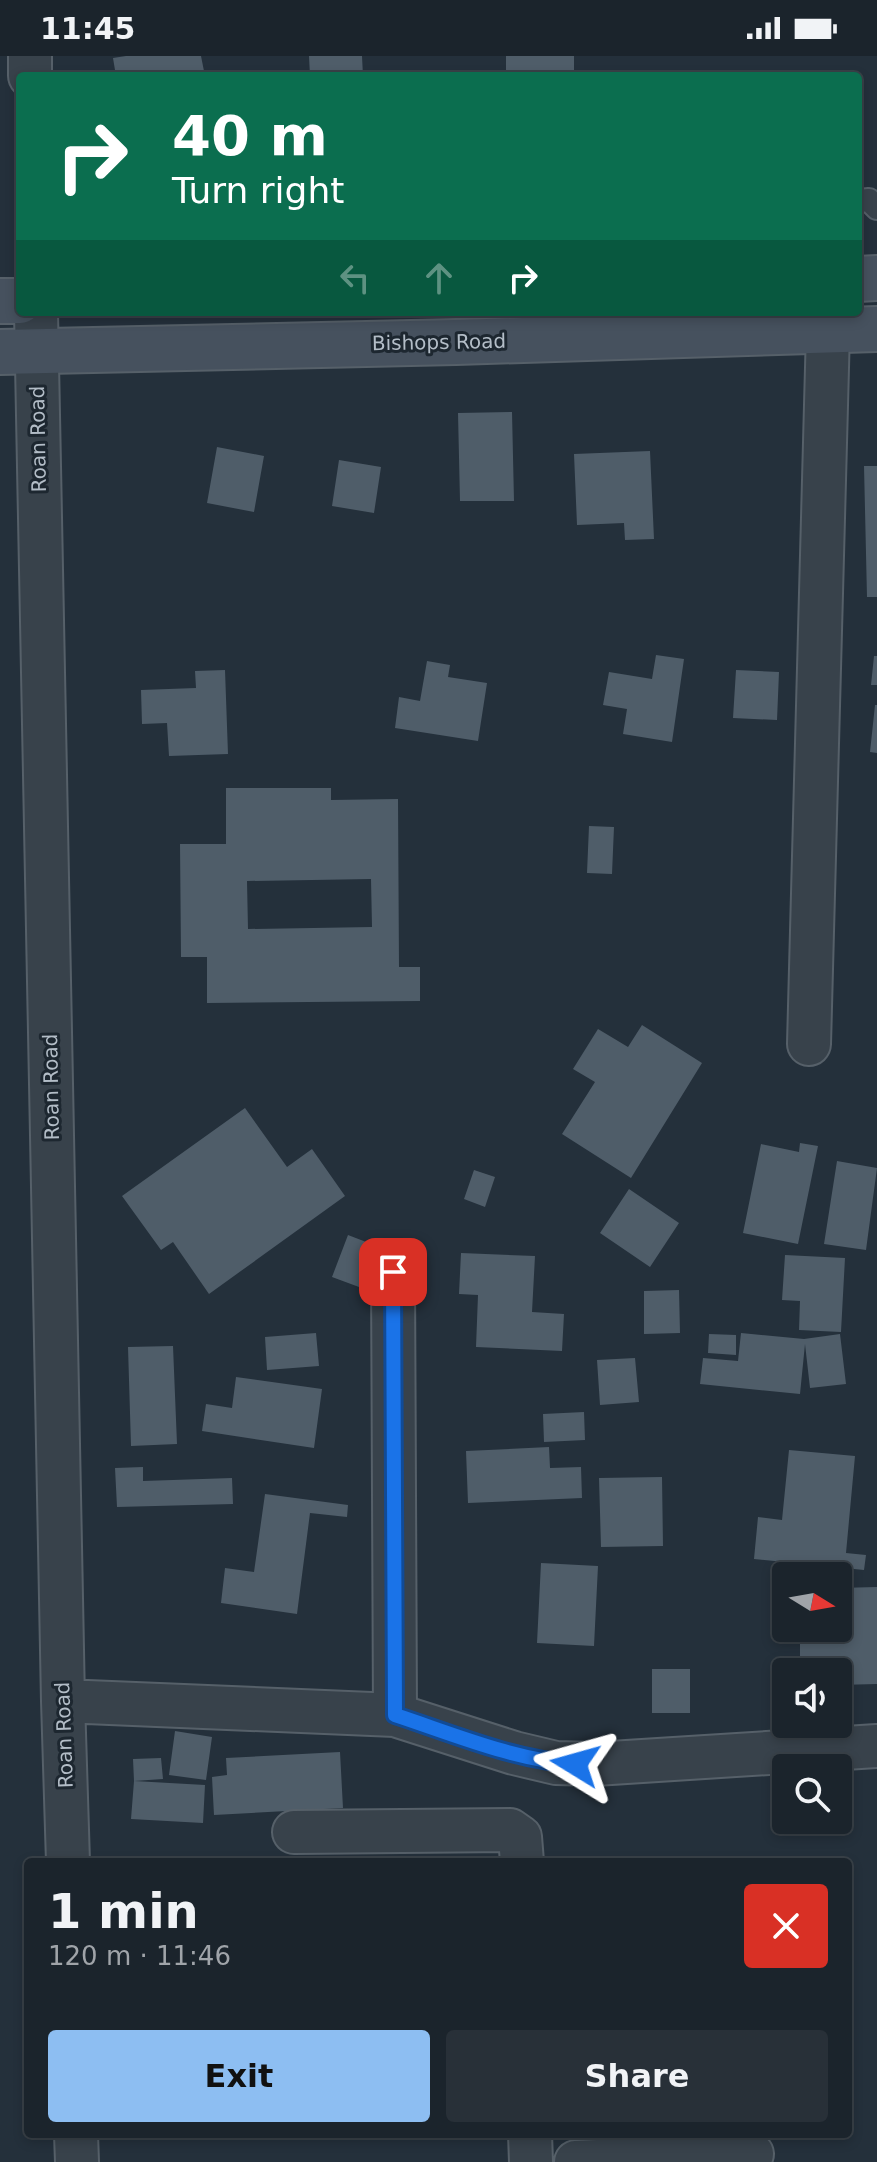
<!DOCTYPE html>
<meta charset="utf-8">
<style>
body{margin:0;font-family:"DejaVu Sans",sans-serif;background:#283038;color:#f1f3f6;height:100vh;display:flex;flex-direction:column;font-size:30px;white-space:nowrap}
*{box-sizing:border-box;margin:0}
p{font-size:26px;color:#a0a4a9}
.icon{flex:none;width:44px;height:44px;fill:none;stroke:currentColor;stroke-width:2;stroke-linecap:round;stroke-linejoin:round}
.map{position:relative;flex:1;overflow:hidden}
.drawer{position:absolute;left:24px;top:1802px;width:828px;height:280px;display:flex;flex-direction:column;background:#1b242c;border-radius:8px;box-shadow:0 4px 12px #0003,0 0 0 2px #394148}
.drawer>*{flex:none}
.banner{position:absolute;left:16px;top:16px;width:846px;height:244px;border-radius:8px;box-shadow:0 4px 12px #0003,0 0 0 2px #394148;background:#0b6e4f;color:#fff;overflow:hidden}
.needle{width:52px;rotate:101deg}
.controls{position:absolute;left:772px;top:1506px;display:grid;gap:16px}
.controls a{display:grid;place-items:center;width:80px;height:80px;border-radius:8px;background:#1b242c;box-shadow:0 4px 12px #0003,0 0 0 2px #394148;font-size:40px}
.pin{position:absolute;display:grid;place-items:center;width:68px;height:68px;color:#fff;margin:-34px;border-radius:16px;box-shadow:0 4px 12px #0006}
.me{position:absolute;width:88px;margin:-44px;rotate:278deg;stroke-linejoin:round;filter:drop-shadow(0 0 6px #0008)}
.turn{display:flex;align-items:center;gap:28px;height:168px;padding:0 24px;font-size:36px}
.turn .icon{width:104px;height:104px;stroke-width:2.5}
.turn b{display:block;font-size:56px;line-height:68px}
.lanes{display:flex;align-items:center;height:76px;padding:0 24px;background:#0003;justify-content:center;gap:40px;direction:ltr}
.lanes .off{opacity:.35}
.round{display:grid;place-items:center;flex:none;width:84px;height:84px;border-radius:8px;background:#283038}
.overview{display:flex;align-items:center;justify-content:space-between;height:136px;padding:0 24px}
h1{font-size:48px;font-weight:700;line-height:60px}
.action{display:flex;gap:16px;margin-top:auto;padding:16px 24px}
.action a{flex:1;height:92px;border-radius:8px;background:#8dbef2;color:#111;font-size:32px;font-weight:700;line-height:92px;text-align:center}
.action a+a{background:#283038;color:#f1f3f6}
.status{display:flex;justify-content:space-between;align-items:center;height:56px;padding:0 40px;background:#1b242c;direction:ltr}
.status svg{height:22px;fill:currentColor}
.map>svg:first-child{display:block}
</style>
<div class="status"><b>11:45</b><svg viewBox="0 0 49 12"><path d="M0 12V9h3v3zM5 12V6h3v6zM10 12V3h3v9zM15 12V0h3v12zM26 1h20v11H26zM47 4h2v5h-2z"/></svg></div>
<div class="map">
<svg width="877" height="2106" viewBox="0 0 877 2106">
<rect width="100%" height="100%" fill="#24303b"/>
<path fill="#4f5d69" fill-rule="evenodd" d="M126 0H201L205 20H116L113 2Z
M309 0H362L363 20H310Z
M506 0H574V16H506Z
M512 356 514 445H460L458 357Z
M217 391 264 400 254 456 207 447Z
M650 395 654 483 625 484 624 467 577 469 574 398Z
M339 404 381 411 374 457 332 450Z
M864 410H877V541H867Z
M656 599 684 603 672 686 623 678 627 653 603 649 609 616 652 623Z
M874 600H877V629H871Z
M427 605 450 609 448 621 487 627 478 685 395 672 399 641 420 645Z
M225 614 228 698 169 700 167 667 142 668 141 634 196 632 195 615Z
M736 614 779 616 777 664 733 662Z
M875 649H877V697L870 696Z
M226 732H331V744L398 743 399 911H420V945L207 947V901H181L180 788H226ZM371 823 372 871 248 873 247 825Z
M589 770 614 771 612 818 587 817Z
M642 969 702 1007 631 1122 562 1078 595 1026 573 1013 598 973 628 991Z
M245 1052 287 1111 312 1093 345 1140 209 1238 173 1186 161 1194 122 1140Z
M800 1087 818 1090 798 1188 743 1177 761 1088 799 1096Z
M837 1105 877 1112 866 1194 824 1188Z
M474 1114 495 1121 485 1151 464 1143Z
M629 1133 679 1167 650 1211 600 1177Z
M348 1179 374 1189 359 1231 332 1221Z
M461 1197 535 1200 532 1256 564 1258 562 1295 476 1291 478 1239 459 1238Z
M785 1199 845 1202 841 1276 799 1274 800 1245 782 1244Z
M679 1234 680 1277 644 1278V1235Z
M316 1277 319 1310 267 1314 265 1281Z
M741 1277 804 1283 840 1278 846 1328 810 1332 805 1288 800 1338 700 1328 703 1302 738 1305Z
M709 1278 736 1279V1299L708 1297Z
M173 1290 177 1388 131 1390 128 1291Z
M635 1302 639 1346 600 1349 597 1304Z
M236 1321 322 1333 314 1392 202 1375 206 1348 232 1352Z
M584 1356 585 1384 544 1386 543 1358Z
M549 1391 550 1412 581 1411 582 1442 468 1447 466 1395Z
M789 1394 855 1400 846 1497 866 1499 864 1514 754 1503 758 1461 782 1464Z
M143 1411V1425L232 1422 233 1448 117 1451 115 1412Z
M662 1421 663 1490 601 1491 599 1422Z
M265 1438 348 1449 347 1461 310 1457 297 1558 221 1547 225 1512 254 1516Z
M541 1507 598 1510 594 1590 537 1587Z
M877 1531V1628L838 1629V1616H800V1572H838V1532Z
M652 1613H690V1657H652Z
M175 1675 212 1681 206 1724 169 1719Z
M340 1696 343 1752 214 1759 212 1721 227 1719 226 1702Z
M161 1702 163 1723 134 1725 205 1729 203 1767 131 1763 134 1725 133 1703Z
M765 1800 791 1804V1806H764Z"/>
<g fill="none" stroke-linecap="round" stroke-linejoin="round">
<g stroke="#566069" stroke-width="26">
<path id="service" d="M858 145 869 144 877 152"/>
</g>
<g stroke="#566069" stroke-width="46">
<path id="minor" d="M30 0V20
M36 256 63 1645 68 1806
M809 988 828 274
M393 1216 395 1659
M63 1645 395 1659 514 1697 556 1707 595 1708 877 1690
M294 1776 510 1774 520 1781 522 1806
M76 2078 77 2106
M530 2078 531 2106
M576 2106 752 2098"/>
</g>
<g stroke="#566069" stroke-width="48">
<path id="secondary" d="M858 223 877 222
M0 245H20
M0 296 456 286 877 273"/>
</g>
<use href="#service" stroke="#38424b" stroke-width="22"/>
<use href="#minor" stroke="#38424b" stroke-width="42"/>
<use href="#secondary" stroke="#46515e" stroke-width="44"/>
</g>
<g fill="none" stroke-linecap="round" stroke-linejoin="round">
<g stroke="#114b97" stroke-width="20">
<path id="route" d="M393 1216 395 1659C453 1678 514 1704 575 1708"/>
</g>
<use href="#route" stroke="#1a73e8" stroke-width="14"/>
</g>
<g text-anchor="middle" stroke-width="6" stroke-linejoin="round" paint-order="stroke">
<g font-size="20" fill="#b3bdc7" stroke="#1d2730">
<text transform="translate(439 286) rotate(-1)" y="7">Bishops Road</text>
<text transform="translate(38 383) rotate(-91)" y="7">Roan Road</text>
<text transform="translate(51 1031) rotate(-91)" y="7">Roan Road</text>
<text transform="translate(64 1679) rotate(-92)" y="7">Roan Road</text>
</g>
</g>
</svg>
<div class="controls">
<a><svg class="needle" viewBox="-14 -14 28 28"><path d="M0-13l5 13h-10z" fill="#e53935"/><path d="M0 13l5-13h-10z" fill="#a0a4a9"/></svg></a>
<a><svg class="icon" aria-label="sound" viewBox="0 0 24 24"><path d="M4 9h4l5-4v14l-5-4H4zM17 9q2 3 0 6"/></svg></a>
<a><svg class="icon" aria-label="search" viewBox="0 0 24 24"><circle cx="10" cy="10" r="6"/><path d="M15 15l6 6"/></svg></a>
</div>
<div class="pin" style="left:393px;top:1216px;background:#d93025"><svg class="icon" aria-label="arrive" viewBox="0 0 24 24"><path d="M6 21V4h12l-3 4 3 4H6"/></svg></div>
<svg class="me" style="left:575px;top:1708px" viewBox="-20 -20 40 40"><path d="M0-17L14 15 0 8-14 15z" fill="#1a73e8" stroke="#fff" stroke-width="4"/></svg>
<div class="banner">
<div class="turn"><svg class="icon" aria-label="right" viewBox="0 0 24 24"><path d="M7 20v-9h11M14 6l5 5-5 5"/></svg><div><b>40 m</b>Turn right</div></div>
<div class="lanes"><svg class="icon off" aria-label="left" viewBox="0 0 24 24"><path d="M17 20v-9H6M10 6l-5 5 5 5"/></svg><svg class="icon off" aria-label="ahead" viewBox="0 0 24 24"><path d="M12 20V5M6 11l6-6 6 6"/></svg><svg class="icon" aria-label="right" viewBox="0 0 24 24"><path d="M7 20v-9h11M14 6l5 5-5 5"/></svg></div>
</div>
<section class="drawer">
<div class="overview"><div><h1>1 min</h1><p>120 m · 11:46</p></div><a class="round" style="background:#d93025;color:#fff"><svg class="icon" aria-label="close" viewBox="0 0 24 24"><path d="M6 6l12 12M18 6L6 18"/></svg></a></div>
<div class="action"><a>Exit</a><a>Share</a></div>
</section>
</div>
